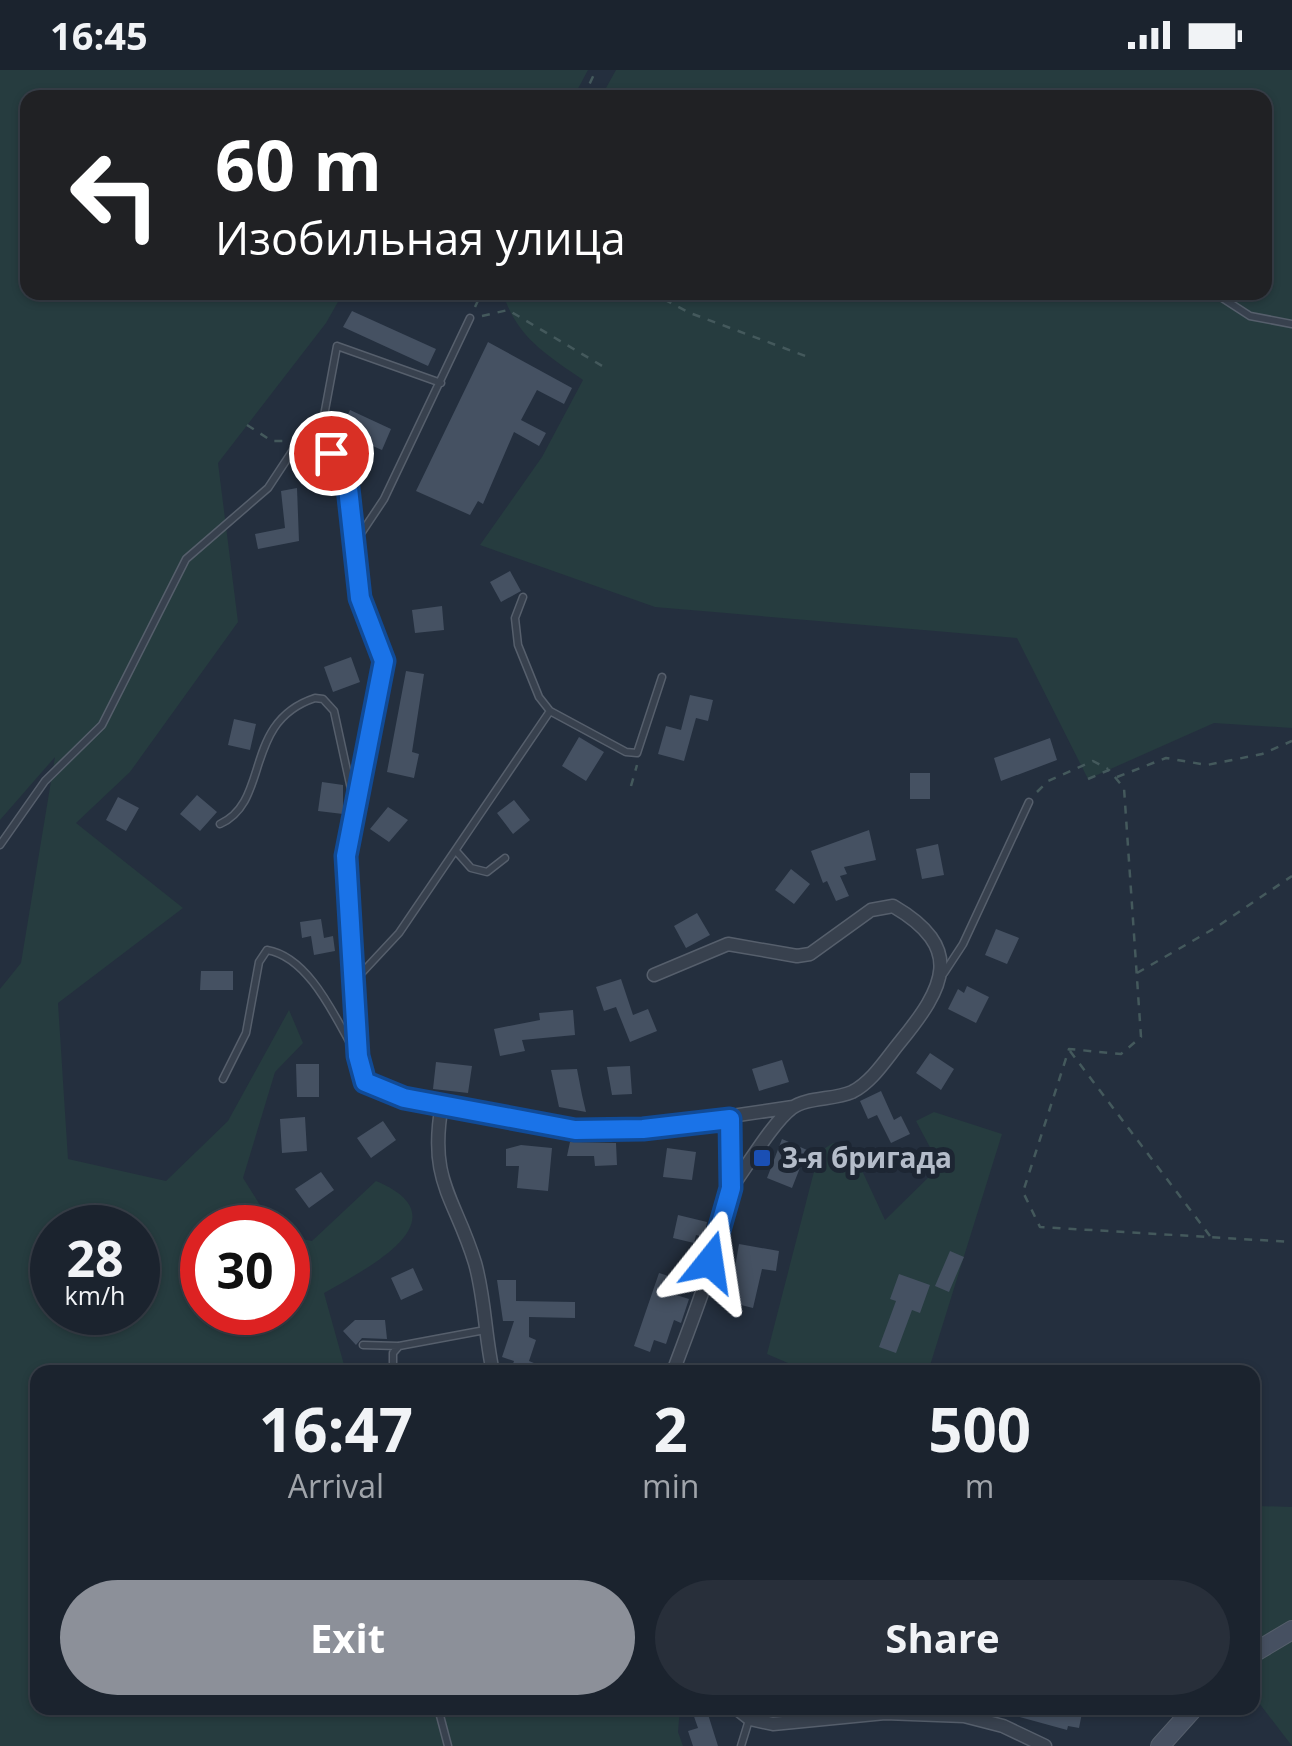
<!DOCTYPE html>
<meta charset="utf-8">
<style>
body{margin:0;font-family:"Open Sans",sans-serif;background:#282f3a;color:#f1f3f6;height:100vh;display:flex;flex-direction:column;font-size:38px;white-space:nowrap}
*{box-sizing:border-box;margin:0}
p{font-size:32px;color:#a0a4aa}
.icon{flex:none;width:55px;height:55px;fill:none;stroke:currentColor;stroke-width:2;stroke-linecap:round;stroke-linejoin:round}
.map{position:relative;flex:1;overflow:hidden}
.side{position:absolute;left:30px;top:1295px;width:1230px;height:350px;display:flex;flex-direction:column;background:#1b232e;border-radius:20px;box-shadow:0 2px 8px #0004,0 0 0 2px #39404a}
.side>*{flex:none}
.hud{position:absolute;left:20px;top:20px;width:1252px;height:210px;border-radius:20px;box-shadow:0 2px 8px #0004,0 0 0 2px #39404a;background:#202124;color:#fff;overflow:hidden}
.speed{position:absolute;left:30px;top:1135px;display:flex;gap:20px;font-size:50px;font-weight:700;text-align:center}
.speed>*{display:grid;place-content:center;width:130px;height:130px;border-radius:50%;background:#1b232e;box-shadow:0 2px 8px #0004,0 0 0 2px #39404a;line-height:1}
.speed small{font-size:25px;font-weight:400}
.speed .limit{border:15px solid #d22;background:#fff;color:#111}
.pin{position:absolute;display:grid;place-items:center;width:85px;height:85px;color:#fff;margin:-42px;border:5px solid #fff;border-radius:50%;box-shadow:0 2px 10px #0007}
.me{position:absolute;width:110px;margin:-55px;rotate:15deg;stroke-linejoin:round;filter:drop-shadow(0 0 8px #0008)}
.turn{display:flex;align-items:center;gap:35px;height:210px;padding:0 30px;font-size:45px}
.turn .icon{width:130px;height:130px;stroke-width:2.5}
.turn b{display:block;font-size:70px;line-height:85px}
.eta{display:flex;justify-content:space-evenly;align-items:center;height:170px;text-align:center}
.eta b{font-size:60px;font-weight:700;line-height:70px}
.primary-button{display:flex;gap:20px;margin-top:auto;padding:20px 30px}
.primary-button a{flex:1;height:115px;border-radius:60px;background:#8c9099;color:#fff;font-size:40px;font-weight:700;line-height:115px;text-align:center}
.primary-button a+a{background:#282f3a;color:#f1f3f6}
.status{display:flex;justify-content:space-between;align-items:center;height:70px;padding:0 50px;background:#1b232e;direction:ltr}
.status svg{height:28px;fill:currentColor}
.map>svg:first-child{display:block}
</style>
<div class="status"><b>16:45</b><svg viewBox="0 0 49 12"><path d="M0 12V9h3v3zM5 12V6h3v6zM10 12V3h3v9zM15 12V0h3v12zM26 1h20v11H26zM47 4h2v5h-2z"/></svg></div>
<div class="map">
<svg width="1292" height="1676" viewBox="0 0 1292 1676">
<rect width="100%" height="100%" fill="#242f3e"/>
<path fill="#263c3f" fill-rule="evenodd" d="M0 0H588L573 28H28V222L343 223 326 253 218 393 238 552 130 702 76 753 183 838 58 933 68 1089 166 1111 228 1051 289 940 303 973 275 1002 243 1108 274 1157 202 1158V1242H288V1166L312 1171 376 1111C467 1149 364 1200 324 1223L346 1302H38V1638H680L678 1662 683 1676H0V919L21 893 55 687 0 750ZM52 1158H138V1242H52Z
M616 0H1292V658L1214 653 1088 709 1017 568 655 537 480 475 542 387 583 310C547 285 516 267 503 223L1265 222V28L601 27Z
M934 1042 1002 1064 928 1302H809L767 1284 819 1082 833 1073 852 1079 885 1150 940 1096 916 1051Z
M1257 1436 1292 1437V1676L1256 1629 1252 1439Z"/>
<path fill="#455162" d="M352 241 436 279 428 296 343 257Z
M488 272 572 318 564 334 537 320 521 350 546 363 539 376 514 362 483 434 478 431 470 445 416 421Z
M350 340 391 359 382 380 340 362Z
M297 418 299 471 258 479 255 464 285 458 281 421Z
M510 501 521 521 501 532 490 512Z
M442 536 444 560 415 563 412 540Z
M351 587 360 612 333 622 324 597Z
M406 601 424 604 412 682 419 684 414 708 387 702Z
M690 625 713 630 708 651 696 648 684 691 658 684 666 656 681 660Z
M234 649 256 654 250 680 228 675Z
M579 667 604 682 586 711 562 696Z
M1050 668 1057 690 1001 711 994 688Z
M910 703H930V729H910Z
M322 712 343 715V744L318 741Z
M197 725 217 742 200 761 180 744Z
M118 727 139 738 126 761 106 750Z
M514 730 530 750 513 764 497 743Z
M388 737 408 750 389 772 370 759Z
M869 760 876 790 844 797 847 804 840 806 849 826 836 831 827 811 823 813 811 781Z
M938 774 944 805 922 809 916 779Z
M791 799 810 814 794 834 775 820Z
M697 843 710 865 686 878 674 856Z
M321 849 324 868 333 866 335 881 314 885 311 866 302 868 300 852Z
M996 859 1019 868 1007 894 985 885Z
M201 901H233V920H200Z
M621 909 633 945 648 939 657 961 630 972 616 937 604 941 596 917Z
M967 916 989 927 976 953 948 939 958 919 964 923Z
M573 940 575 965 522 970 525 981 500 986 494 959 540 950 539 943Z
M930 983 954 999 941 1020 916 1003Z
M782 990 789 1012 759 1021 752 999Z
M436 992 472 996 468 1023 433 1019Z
M296 994H319V1027H297Z
M630 996 632 1024 612 1025 607 997Z
M577 999 582 1025 586 1042 559 1037 551 1000Z
M881 1021 894 1050 901 1046 910 1064 891 1073 877 1045 868 1049 860 1031Z
M305 1047 307 1081 282 1083 280 1049Z
M383 1051 396 1070 371 1088 357 1068Z
M782 1069 807 1080 792 1118 767 1108Z
M570 1072 616 1073 617 1095 595 1096 594 1086H567Z
M521 1075 552 1078 548 1121 517 1118 519 1096H506V1079Z
M667 1078 696 1082 692 1110 663 1107Z
M321 1102 334 1120 309 1138 295 1119Z
M678 1145 707 1152 704 1167 696 1165 694 1173 673 1168Z
M739 1174 779 1181 776 1201 762 1199 753 1238 729 1232Z
M950 1181 964 1187 949 1222 935 1216Z
M413 1198 423 1220 401 1230 391 1208Z
M659 1203 675 1208 670 1223 689 1229 681 1253 674 1250 666 1274 654 1270 650 1282 634 1276Z
M899 1204 930 1215 920 1243 912 1240 896 1283 879 1277 896 1231 890 1229Z
M497 1210H516V1231L575 1232V1248L529 1247V1267L536 1270 529 1291 556 1302H510L514 1291 502 1287 514 1251H503Z
M355 1250H385L387 1269 362 1268 356 1275 343 1261Z
M691 1638H706L718 1676H693L688 1661 698 1658Z
M1005 1638H1083L1079 1658 1068 1656 1067 1660 1005 1643Z"/>
<g fill="none" stroke-linecap="round" stroke-linejoin="round">
<g stroke="#565f6c" stroke-width="9">
<path id="lane" d="M1213 222 1250 246 1292 254
M314 370 323 351 337 276 441 313
M356 471 384 429 470 248
M523 527 515 548 518 575 539 627 550 641 626 682 637 683 662 607
M220 754C271 731 242 652 315 628L323 629 334 641 353 728
M0 775 45 711 102 655 186 489 268 418 295 377 304 371 323 373
M456 781 471 798 487 802 505 788
M944 903 963 874 1029 732
M357 908 399 863 550 641
M223 1009 246 963 259 892 267 880C309 887 335 947 354 980
M363 1275 398 1276
M393 1302V1283L399 1276 485 1260
M438 1638 448 1676
M741 1676 749 1650"/>
</g>
<g stroke="#565f6c" stroke-width="15">
<path id="street" d="M323 373 349 418 360 528 385 591 346 787 358 986 365 1012 404 1028 575 1060 643 1059 793 1037
M654 905 728 874 797 886 810 884 871 840 893 836C965 878 945 917 900 972 886 989 872 1012 852 1022 834 1030 807 1027 792 1038 773 1052 746 1098 731 1118
M442 1034C428 1112 455 1127 475 1193 485 1228 485 1267 493 1302
M673 1302C702 1223 740 1135 731 1049
M736 1638 750 1649 773 1654 885 1643 964 1646 1003 1656 1045 1676"/>
</g>
<g stroke="#565f6c" stroke-width="20">
<path id="secondary" d="M1252 1584 1292 1560
M1160 1676 1194 1638"/>
</g>
<path stroke="#44595c" stroke-width="2.5" stroke-dasharray="8 8" stroke-linecap="butt" d="M583 28 596 0
M650 222 690 243 808 287
M480 226 490 222
M475 237 482 222
M482 246 508 240 604 297
M247 355 272 371H283
M1117 707 1166 688 1207 695 1262 684 1292 671
M1088 709 1109 700 1124 718 1141 967 1121 984 1069 979 1023 1122 1040 1157 1292 1172
M631 716 637 695
M1037 722 1048 711 1093 691 1108 699
M1137 903 1215 858 1292 806
M1070 981 1210 1166"/>
<use href="#lane" stroke="#38414e" stroke-width="6"/>
<use href="#street" stroke="#38414e" stroke-width="12"/>
<use href="#secondary" stroke="#465061" stroke-width="18"/>
</g>
<g fill="none" stroke-linecap="round" stroke-linejoin="round">
<g stroke="#114b97" stroke-width="25">
<path id="route" d="M331 383 348 418 360 528 384 591 346 786 358 986 365 1012 404 1028 575 1060 643 1059 730 1049 731 1118 710 1192"/>
</g>
<use href="#route" stroke="#1a73e8" stroke-width="18"/>
</g>
<rect fill="#1a4fb4" stroke="#1d2633" stroke-width="4" x="752" y="1078" width="20" height="20" rx="5"/>
<g text-anchor="middle" stroke-width="10" stroke-linejoin="round" paint-order="stroke">
<g font-size="28" font-weight="bold" fill="#b4bcc9" stroke="#1d2633" text-anchor="start">
<text x="782" y="1098">3-я бригада</text>
</g>
</g>
</svg>
<div class="speed"><div>28<small>km/h</small></div><div class="limit">30</div></div>
<div class="pin" style="left:331px;top:383px;background:#d93025"><svg class="icon" aria-label="arrive" viewBox="0 0 24 24"><path d="M6 21V4h12l-3 4 3 4H6"/></svg></div>
<svg class="me" style="left:710px;top:1192px" viewBox="-20 -20 40 40"><path d="M0-17L14 15 0 8-14 15z" fill="#1a73e8" stroke="#fff" stroke-width="4"/></svg>
<div class="hud">
<div class="turn"><svg class="icon" aria-label="left" viewBox="0 0 24 24"><path d="M17 20v-9H6M10 6l-5 5 5 5"/></svg><div><b>60 m</b>Изобильная улица</div></div>
</div>
<section class="side">
<div class="eta">
<div><b>16:47</b><p>Arrival</p></div>
<div><b>2</b><p>min</p></div>
<div><b>500</b><p>m</p></div>
</div>
<div class="primary-button"><a>Exit</a><a>Share</a></div>
</section>
</div>
